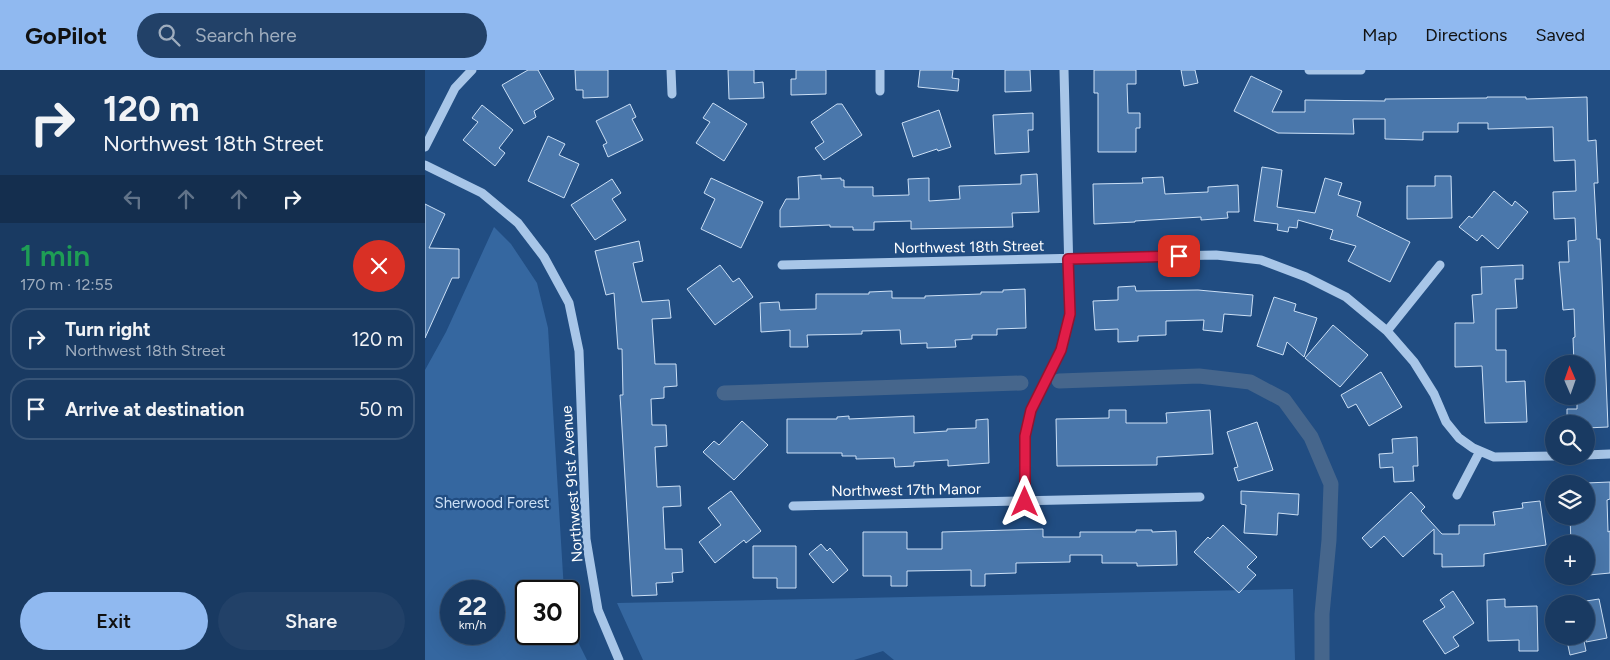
<!DOCTYPE html>
<meta charset="utf-8">
<style>
body{margin:0;font-family:Figtree,sans-serif;background:#224168;color:#f1f3f6;height:100vh;display:flex;flex-direction:column;font-size:19px;white-space:nowrap}
*{box-sizing:border-box;margin:0}
p{font-size:16px;color:#9fadbe}
.icon{flex:none;width:28px;height:28px;fill:none;stroke:currentColor;stroke-width:2;stroke-linecap:round;stroke-linejoin:round}
.map{position:relative;flex:1;overflow:hidden}
.details{display:flex;flex-direction:column;background:#193a62;width:425px}
.details>*{flex:none}
.guide{background:#193a62;color:#f1f3f6;overflow:hidden}
.needle{width:32px;rotate:358deg}
.buttons{position:absolute;left:1120px;top:285px;display:grid;gap:10px}
.buttons a{display:grid;place-items:center;width:50px;height:50px;border-radius:50%;background:#193a62;box-shadow:0 5px 20px #0002,0 0 0 1px #375477;font-size:25px}
.speed{position:absolute;left:15px;top:510px;display:flex;gap:10px;font-size:25px;font-weight:700;text-align:center}
.speed>*{display:grid;place-content:center;width:65px;height:65px;border-radius:50%;background:#193a62;box-shadow:0 5px 20px #0002,0 0 0 1px #375477;line-height:1}
.speed small{font-size:12px;font-weight:400}
.speed .limit{border:2px solid #111;border-radius:8px;background:#fff;color:#111}
.pin{position:absolute;display:grid;place-items:center;width:42px;height:42px;color:#fff;margin:-21px;border-radius:10px;box-shadow:0 2px 8px #0006}
.me{position:absolute;width:55px;margin:-28px;rotate:0deg;stroke-linejoin:round;filter:drop-shadow(0 0 4px #0008)}
.turn{display:flex;align-items:center;gap:18px;height:105px;padding:0 20px;font-size:22px}
.turn .icon{width:65px;height:65px;stroke-width:2.5}
.turn b{display:block;font-size:35px;line-height:42px}
.lanes{display:flex;align-items:center;height:48px;padding:0 20px;background:#0003;justify-content:center;gap:25px;direction:ltr}
.lanes .off{opacity:.35}
.round{display:grid;place-items:center;flex:none;width:52px;height:52px;border-radius:26px;background:#224168}
.head{display:flex;align-items:center;justify-content:space-between;height:85px;padding:0 20px}
h1{font-size:30px;font-weight:600;line-height:38px;color:#1e9e55}
.cta{display:flex;gap:10px;margin-top:auto;padding:10px 20px}
.cta a{flex:1;height:58px;border-radius:30px;background:#90b9f0;color:#111;font-size:20px;font-weight:600;line-height:58px;text-align:center}
.cta a+a{background:#224168;color:#f1f3f6}
ul{padding:0;list-style:none}
li{display:flex;align-items:center;gap:15px;height:62px;margin:0 10px 8px;padding:0 10px;border:2px solid #375477;border-radius:20px}
li div{flex:1}
li b{display:block;font-size:19px}
li em{font-style:normal}
header{display:flex;align-items:center;gap:30px;box-sizing:border-box;height:70px;padding:0 25px;background:#90b9f0;color:#111}
header strong{font-size:24px}
nav{display:flex;gap:28px;margin-inline-start:auto;font-size:18px}
.search{width:350px;height:45px;background:#224168;display:flex;align-items:center;gap:12px;box-sizing:border-box;padding:0 18px;border-radius:28px;color:#9fadbe;font-size:19px}
main{display:flex;flex:1;min-height:0}
.map>svg:first-child{display:block}
</style>
<header>
<strong>GoPilot</strong>
<div class="search"><svg class="icon" aria-label="search" viewBox="0 0 24 24"><circle cx="10" cy="10" r="6"/><path d="M15 15l6 6"/></svg>Search here</div>
<nav><a>Map</a><a>Directions</a><a>Saved</a></nav>
</header>
<main>
<section class="details">
<div class="guide">
<div class="turn"><svg class="icon" aria-label="right" viewBox="0 0 24 24"><path d="M7 20v-9h11M14 6l5 5-5 5"/></svg><div><b>120 m</b>Northwest 18th Street</div></div>
<div class="lanes"><svg class="icon off" aria-label="left" viewBox="0 0 24 24"><path d="M17 20v-9H6M10 6l-5 5 5 5"/></svg><svg class="icon off" aria-label="ahead" viewBox="0 0 24 24"><path d="M12 20V5M6 11l6-6 6 6"/></svg><svg class="icon off" aria-label="ahead" viewBox="0 0 24 24"><path d="M12 20V5M6 11l6-6 6 6"/></svg><svg class="icon" aria-label="right" viewBox="0 0 24 24"><path d="M7 20v-9h11M14 6l5 5-5 5"/></svg></div>
</div>
<div class="head"><div><h1>1 min</h1><p>170 m · 12:55</p></div><a class="round" style="background:#d93025;color:#fff"><svg class="icon" aria-label="close" viewBox="0 0 24 24"><path d="M6 6l12 12M18 6L6 18"/></svg></a></div>
<ul>
<li><svg class="icon" aria-label="right" viewBox="0 0 24 24"><path d="M7 20v-9h11M14 6l5 5-5 5"/></svg><div><b>Turn right</b><p>Northwest 18th Street</p></div><em>120 m</em></li>
<li><svg class="icon" aria-label="arrive" viewBox="0 0 24 24"><path d="M6 21V4h12l-3 4 3 4H6"/></svg><div><b>Arrive at destination</b></div><em>50 m</em></li>
</ul>
<div class="cta"><a>Exit</a><a>Share</a></div>
</section>
<div class="map">
<svg width="1185" height="590" viewBox="0 0 1185 590">
<rect width="100%" height="100%" fill="#214d82"/>
<path fill="#3567a0" fill-rule="evenodd" d="M69 157 86 174 112 213 123 258 139 521H101V564H144V540L150 566 162 590H0V300L21 262ZM26 521H69V564H26Z
M868 519 870 590H469L458 581 429 590H218L192 533Z"/>
<g fill="none" stroke-linecap="round" stroke-linejoin="round">
<path stroke="#46668c" stroke-width="15" d="M634 311 774 306 825 312 859 330 886 367 906 414 904 470 897 544V590
M299 323 596 313"/>
</g>
<path fill="#4a77ab" stroke="#cce0f6" d="M103 0H113L129 29 109 41 111 47 99 54 77 15Z
M150 0H183V27L158 28V20H151Z
M303 0H329V13L338 12 339 28 304 29Z
M371 0H401V24L366 25V9H371Z
M495 0H528L527 8 534 9 533 21 493 17Z
M580 0H605L606 21 580 22Z
M669 0H711V14H702L703 43H715V58H711V82H673V23H669Z
M756 0H770L773 13 759 16Z
M826 6 857 21 847 42H880V30L960 31V29L1062 28V27H1101V29L1162 27 1163 71 1171 70 1173 113H1169L1172 169H1175L1177 210 1183 357 1161 358V354H1142V339H1152V326H1161V294H1149L1148 268 1150 267 1149 239 1138 240 1134 192H1144L1143 171 1151 170 1150 148 1129 149 1128 122 1151 121 1150 90 1129 91 1128 57 1063 59V53H1033V62H998V70L960 69V49H928L929 64 853 63 809 41Z
M288 33 322 54 299 91 271 73 285 52 278 48Z
M205 34 211 47 207 49 218 70 183 87 178 75 182 73 171 51Z
M412 34H417L437 65 399 90 390 78 399 72 386 52Z
M57 35 88 60 74 78 80 83 70 96 38 70 53 52 47 48Z
M514 40 526 77 513 81 512 79 488 87 477 53Z
M608 43V60H603L604 82 570 84 568 45Z
M123 66 140 74 134 85 154 94 139 128 103 111Z
M837 97 857 100 852 137 890 143 900 108 917 113 913 125 936 132 932 146 985 172 965 212 923 191 931 176 905 169 908 160 873 150 872 158 864 157 863 162 852 160 853 154 829 151Z
M612 104 614 142 587 143 588 157 486 159V151L449 152V160H428V157H405V155L355 157V140L361 129H374L373 107 396 105V109L416 108V110H419V117H448V126L484 125 483 109 504 108V131L535 129 534 116 596 114V105Z
M1010 106H1026L1027 148 982 149V116H1010Z
M738 107 740 124 783 122V117L813 115 814 142H802L803 148 776 150V147L710 151V152L669 154 668 114 718 113 717 108Z
M286 108 338 132 316 178 276 159 290 129 279 123Z
M187 109 196 123 187 129 201 150 170 170 146 135Z
M1069 121 1087 136 1090 131 1103 142 1073 179 1057 165 1052 171 1034 157 1044 146 1047 148Z
M0 134 20 144 4 178 34 179V208H27L0 268Z
M214 171 218 191 208 193 217 232 244 230 246 248 227 249 230 294H251L252 316 239 317V328L226 329 227 355H241L242 376 230 377 232 417 255 416 256 436 238 437 240 479H257L258 502 247 503 248 512 231 513 232 525 207 526 196 341 195 325H198L197 279H193L189 223 181 225 170 181Z
M295 195 308 212 314 208 328 227 290 255 262 219Z
M1098 195V209H1090L1092 238 1071 239V280H1081V312L1100 311 1102 352 1060 353 1057 296 1030 297V253H1049L1047 225 1057 224 1056 197Z
M710 216 711 221 773 220 828 225 826 246 799 244 797 262 778 260 779 250 741 251V265L713 266V271L693 272V259L670 260 668 231 693 230V217Z
M600 219 601 258 572 259V265H547V269L530 270 531 277 502 278V273L476 274 475 260 437 261V264L382 265 383 277H365V260L336 262 335 233 354 232 355 240 391 239V224H444V222L467 221V228H500V226L556 224V222H578V220Z
M849 227 871 234 869 241 892 248 879 287 862 272 858 285 832 276Z
M908 255 943 285 915 317 880 288Z
M956 302 977 337 944 356 931 334 923 338 916 325Z
M684 340H701V353H742L741 343 785 340 788 384 732 387V395L632 396 631 349 684 348Z
M424 346V349L489 346V363L522 361V359L551 358V350L563 349 564 393 523 396V390L489 392V396L470 397 469 388 431 389V386H417V383H362V349H412V347Z
M317 351 343 375 309 410 278 382 289 371 294 375Z
M832 352 848 400 813 411 809 398 813 397 802 362Z
M992 367 993 396H988L989 411 969 412 968 397 955 398 954 384 968 383 967 369Z
M1185 412V429L1182 430 1183 462 1185 461V503L1164 505V496H1161V474H1146L1145 446H1161V413Z
M306 421 336 461 321 473 319 470 290 493 274 472 296 455 283 438Z
M816 421 874 424 873 445 853 443 852 465 819 463 821 435 816 434Z
M986 422 1000 437 996 441 1017 464H1034V455H1070L1068 442 1098 438 1097 433 1115 431 1121 475 1059 484V496L1017 497V484H1009V459L978 487 959 466 946 478 937 468Z
M798 455 832 487 822 497 831 505 814 523 769 482 783 467 785 469Z
M618 459V467H655V462H711V460H727V462L751 461 752 495 712 496V493H677V485H645V492L591 493V503L560 504V516H546V500L482 501V516H466V506H438V462H482V479H517V462Z
M396 474 402 481 405 478 423 500 408 513 384 484Z
M328 476H371V518H352V508H328Z
M1028 521 1049 553 1028 567 1034 576 1020 584 998 551 1020 537 1015 530Z
M1080 529V537L1112 536 1113 581H1094V570L1063 571 1062 530Z
M1174 529 1182 568 1161 572V531Z
M1141 566H1158L1161 581 1145 585Z"/>
<g fill="none" stroke-linecap="round" stroke-linejoin="round">
<path stroke="#a8c6e8" stroke-width="9" d="M246 0 247 24
M455 0V21
M884 0H936
M0 77 30 18 47 0
M0 95 57 123 93 153 119 187 144 233 154 281 161 469 173 540 194 590
M357 195 791 185 836 190 881 207 921 227 962 261 989 292 1009 324 1021 352 1034 368 1048 378 1069 387 1129 386
M962 261 1015 195
M1161 385 1185 384
M1032 425 1055 381
M600 432V366L606 340 636 280 645 245 639 0
M368 436 775 427"/>
</g>
<g fill="none" stroke-linecap="round" stroke-linejoin="round">
<g stroke="#92132f" stroke-width="12">
<path id="route" d="M600 432V366L606 340 636 280 645 244 643 189 754 186"/>
</g>
<use href="#route" stroke="#e11d48" stroke-width="9"/>
</g>
<g text-anchor="middle" stroke-width="4.5" stroke-linejoin="round" paint-order="stroke">
<g font-size="15" fill="#fff" stroke="#214d82">
<text transform="translate(544 177) rotate(-1)" y="5">Northwest 18th Street</text>
<text transform="translate(147 414) rotate(-94)" y="5">Northwest 91st Avenue</text>
<text transform="translate(481 420) rotate(-1)" y="5">Northwest 17th Manor</text>
</g>
<g font-size="15" fill="#cce0f6" stroke="#214d82">
<text x="67" y="438">Sherwood Forest</text>
</g>
</g>
</svg>
<div class="buttons">
<a><svg class="needle" viewBox="-14 -14 28 28"><path d="M0-13l5 13h-10z" fill="#e53935"/><path d="M0 13l5-13h-10z" fill="#9fadbe"/></svg></a>
<a><svg class="icon" aria-label="search" viewBox="0 0 24 24"><circle cx="10" cy="10" r="6"/><path d="M15 15l6 6"/></svg></a>
<a><svg class="icon" aria-label="layers" viewBox="0 0 24 24"><path d="M12 4l9 5-9 5-9-5zM3 14l9 5 9-5"/></svg></a>
<a>+</a>
<a>−</a>
</div>
<div class="speed"><div>22<small>km/h</small></div><div class="limit">30</div></div>
<div class="pin" style="left:754px;top:186px;background:#d93025"><svg class="icon" aria-label="arrive" viewBox="0 0 24 24"><path d="M6 21V4h12l-3 4 3 4H6"/></svg></div>
<svg class="me" style="left:600px;top:432px" viewBox="-20 -20 40 40"><path d="M0-17L14 15 0 8-14 15z" fill="#e11d48" stroke="#fff" stroke-width="4"/></svg>
</div>
</main>
